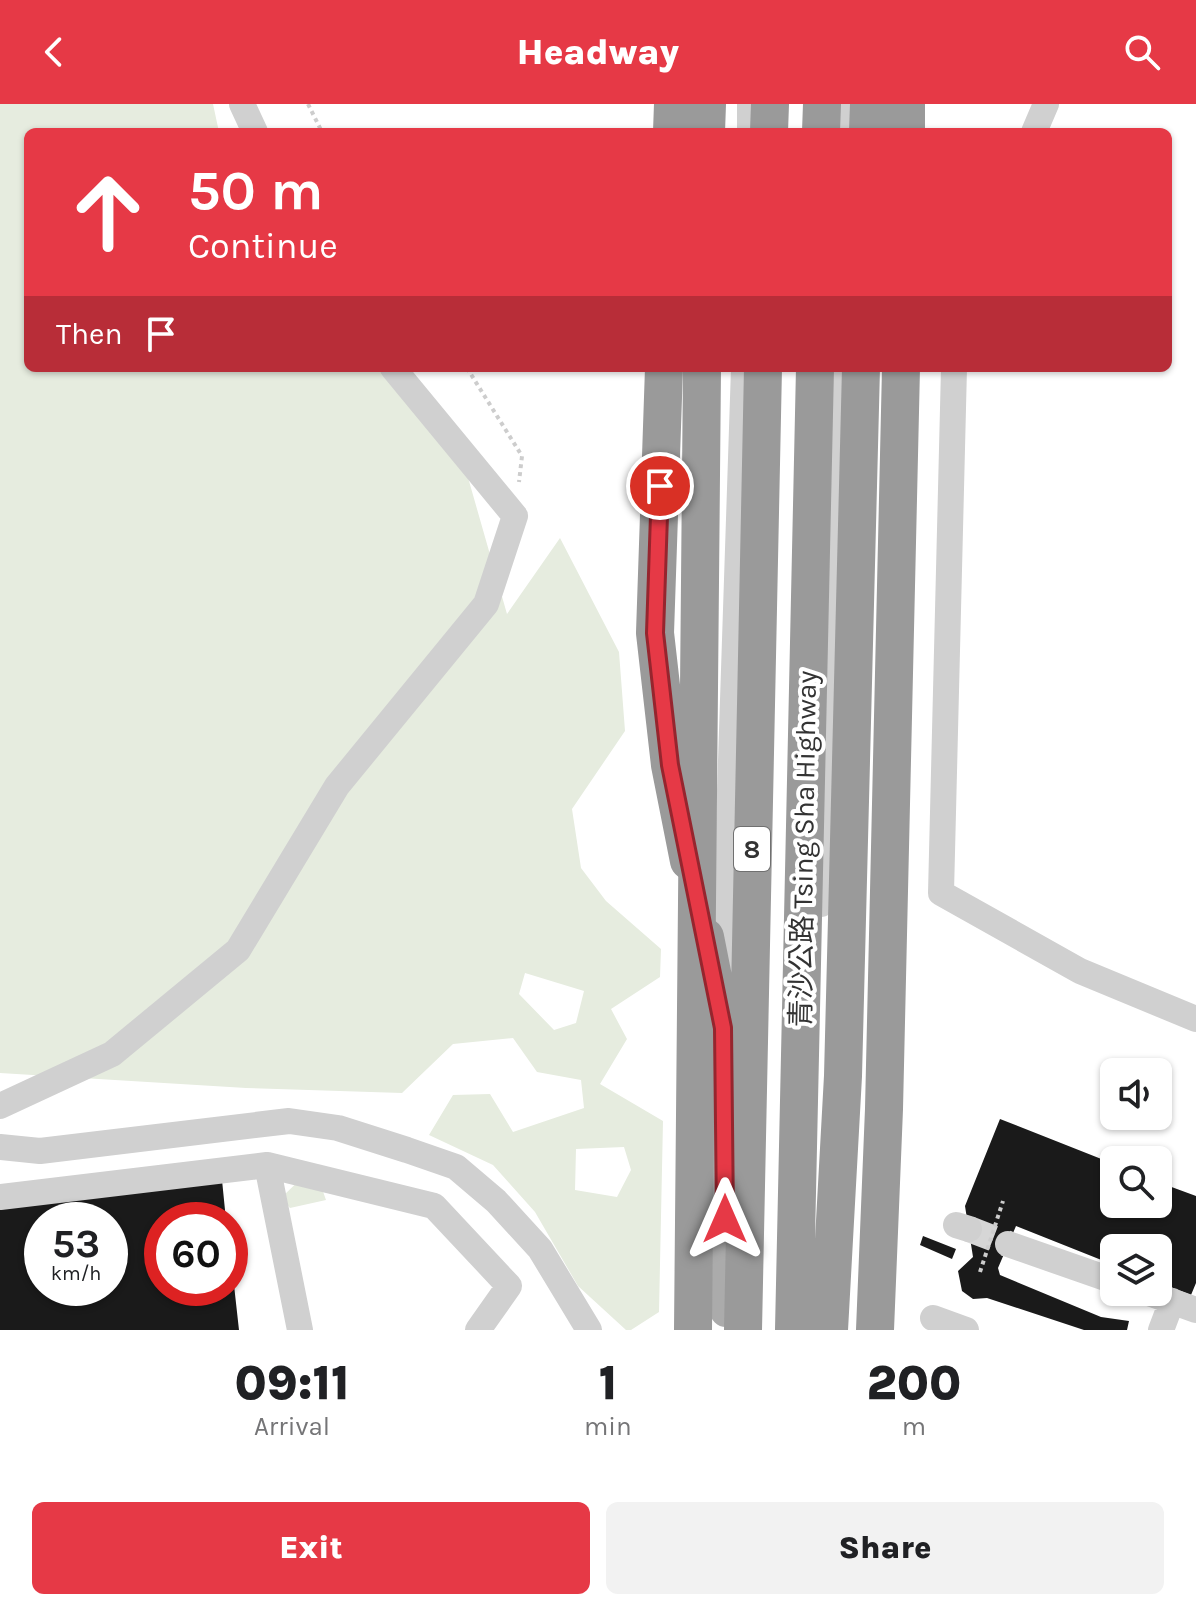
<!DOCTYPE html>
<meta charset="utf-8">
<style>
body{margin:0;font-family:Karla,"Noto Sans TC",sans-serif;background:#f2f2f2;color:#202124;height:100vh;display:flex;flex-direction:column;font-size:30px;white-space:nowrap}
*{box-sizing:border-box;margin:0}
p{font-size:26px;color:#757577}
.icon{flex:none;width:44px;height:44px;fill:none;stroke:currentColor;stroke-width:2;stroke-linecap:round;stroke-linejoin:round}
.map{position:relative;height:1226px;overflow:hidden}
.sheet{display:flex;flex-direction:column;background:#fff;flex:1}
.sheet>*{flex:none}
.banner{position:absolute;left:24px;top:24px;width:1148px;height:244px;border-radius:12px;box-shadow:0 2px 6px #0004;background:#e63946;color:#fff;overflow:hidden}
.fabs{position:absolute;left:1100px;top:954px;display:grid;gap:16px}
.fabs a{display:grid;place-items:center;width:72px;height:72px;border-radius:12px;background:#fff;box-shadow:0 2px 6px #0004;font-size:40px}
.speed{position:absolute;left:24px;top:1098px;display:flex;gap:16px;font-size:40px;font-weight:700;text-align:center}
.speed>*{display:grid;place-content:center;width:104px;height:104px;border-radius:50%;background:#fff;box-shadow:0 2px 6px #0004;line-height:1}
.speed small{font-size:20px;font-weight:400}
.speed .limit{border:12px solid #d22;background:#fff;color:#111}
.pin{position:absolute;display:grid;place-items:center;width:68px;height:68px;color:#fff;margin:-34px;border:4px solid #fff;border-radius:50%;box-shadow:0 2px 8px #0007}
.me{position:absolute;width:88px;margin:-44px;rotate:0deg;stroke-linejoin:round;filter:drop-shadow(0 0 6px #0008)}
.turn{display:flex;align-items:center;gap:28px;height:168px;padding:0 32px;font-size:36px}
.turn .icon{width:104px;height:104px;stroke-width:2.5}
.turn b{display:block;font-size:56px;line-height:68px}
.then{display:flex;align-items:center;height:76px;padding:0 32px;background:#0003;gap:16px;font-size:30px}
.eta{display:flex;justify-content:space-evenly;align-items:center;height:136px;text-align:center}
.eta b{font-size:48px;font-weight:800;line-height:56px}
.button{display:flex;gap:16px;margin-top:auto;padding:16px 32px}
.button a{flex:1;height:92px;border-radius:12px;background:#e63946;color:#fff;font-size:32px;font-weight:800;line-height:92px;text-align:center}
.button a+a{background:#f2f2f2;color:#202124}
header{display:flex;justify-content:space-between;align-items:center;height:104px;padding:0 32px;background:#e63946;color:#fff;font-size:36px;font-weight:800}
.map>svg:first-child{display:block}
</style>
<header><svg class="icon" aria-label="back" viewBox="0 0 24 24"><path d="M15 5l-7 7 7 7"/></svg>Headway<svg class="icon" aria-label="search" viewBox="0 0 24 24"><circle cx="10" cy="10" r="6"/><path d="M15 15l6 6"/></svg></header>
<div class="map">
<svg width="1196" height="1226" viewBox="0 0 1196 1226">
<rect width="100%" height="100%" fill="#fff"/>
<path fill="#e6ecdf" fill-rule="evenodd" d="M0 0H213L219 28H28V264H387L463 356 507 510 560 434 619 548 625 627 572 705 581 764 606 797 661 845 660 873 611 905 627 935 600 980 663 1017 659 1208 631 1226H626L578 1182 535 1108 493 1061 429 1031 453 991 490 990 513 1028 584 1004 581 976 537 968 513 934 453 940 402 989 246 984 0 969ZM525 869 584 887 576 919 554 926 519 890ZM624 1043 631 1066 617 1093 575 1086 576 1045Z
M314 1062 326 1096 290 1104 281 1094Z"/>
<path fill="#1a1a1a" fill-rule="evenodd" d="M1000 1015 1114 1060V1100H1158V1078L1196 1092V1179L1191 1191 1158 1178V1144H1114V1161L1016 1122 998 1164 1000 1171 1101 1213 1129 1217 1127 1226H1084L987 1194 973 1195 962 1187 958 1167 973 1153 965 1102Z
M222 1076 226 1116H162V1184H230L232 1163 239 1226H0V1103ZM42 1116H110V1184H42Z
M923 1132 956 1145 952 1155 920 1141Z"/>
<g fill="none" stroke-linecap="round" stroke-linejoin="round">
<path stroke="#d6d6d6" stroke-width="26" stroke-dasharray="26 13" stroke-linecap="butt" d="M969 1125 1008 1140"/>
<path stroke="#cdcdcd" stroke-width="4" stroke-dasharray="4 4" stroke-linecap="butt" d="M308 0 322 28
M467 264 522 352 519 378"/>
<path stroke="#d0d0d0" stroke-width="26" d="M242 0 255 28
M750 28V0
M844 28 845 0
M1034 28 1046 0
M954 264 941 789 1080 867 1196 915
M821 800 834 592 840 264
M724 868 744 264
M0 1002 112 950 238 846 337 682 486 500 515 412 393 264
M0 1043 40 1047 289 1017 338 1024 407 1046 456 1063 496 1097 540 1145 589 1226
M267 1061 300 1226
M0 1093 267 1061 434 1102 509 1182 478 1226
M956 1121 969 1125
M1008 1140 1114 1177
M1146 1188 1196 1206
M933 1214 966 1226
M1161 1226 1172 1197"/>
<path stroke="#ababab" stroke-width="32" d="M723 924 726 1207"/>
<path stroke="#9a9a9a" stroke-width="38" d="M672 28 673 0
M706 28 707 0
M769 28 770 0
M821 28 822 0
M868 28 869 0
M906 28V0
M664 264 655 529 670 661 689 757
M705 833 723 924
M743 1226 763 264
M794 1226 815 264
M829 1226 843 972 861 264
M875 1226 884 1005 901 264"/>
<path stroke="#cdcdcd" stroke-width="4" stroke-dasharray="4 4" stroke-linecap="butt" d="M980 1168 1003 1097"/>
<path stroke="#9a9a9a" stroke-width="38" d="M693 1226 702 264"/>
</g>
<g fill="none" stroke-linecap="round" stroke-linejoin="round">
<g stroke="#96252e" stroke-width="20">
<path id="route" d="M660 382 655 529 670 661 723 924 725 1115"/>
</g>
<use href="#route" stroke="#e63946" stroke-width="14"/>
</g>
<g text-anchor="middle" stroke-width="8" stroke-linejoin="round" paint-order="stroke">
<rect fill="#fff" stroke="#707070" stroke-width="2" x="734" y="723" width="36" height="44" rx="6"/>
<g font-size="26" font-weight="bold" fill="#333">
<text x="752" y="754">8</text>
</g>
<g font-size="28" fill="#333" stroke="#fff">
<text transform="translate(803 745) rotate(-89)" y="10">青沙公路 Tsing Sha Highway</text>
</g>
</g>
</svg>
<div class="fabs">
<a><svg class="icon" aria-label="sound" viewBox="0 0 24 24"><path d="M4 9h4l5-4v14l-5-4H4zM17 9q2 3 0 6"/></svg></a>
<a><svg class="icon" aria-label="search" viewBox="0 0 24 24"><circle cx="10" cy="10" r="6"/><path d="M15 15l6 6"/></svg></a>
<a><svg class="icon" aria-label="layers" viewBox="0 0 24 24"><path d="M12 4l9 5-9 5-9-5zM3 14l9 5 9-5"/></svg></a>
</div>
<div class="speed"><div>53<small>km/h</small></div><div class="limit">60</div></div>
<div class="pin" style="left:660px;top:382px;background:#d93025"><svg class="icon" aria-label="arrive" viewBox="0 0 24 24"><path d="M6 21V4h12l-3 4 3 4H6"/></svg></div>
<svg class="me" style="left:725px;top:1115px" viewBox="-20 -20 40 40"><path d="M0-17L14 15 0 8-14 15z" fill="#e63946" stroke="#fff" stroke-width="4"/></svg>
<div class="banner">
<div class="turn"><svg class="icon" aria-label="ahead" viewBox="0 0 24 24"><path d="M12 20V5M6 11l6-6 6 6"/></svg><div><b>50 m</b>Continue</div></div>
<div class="then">Then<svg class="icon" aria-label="arrive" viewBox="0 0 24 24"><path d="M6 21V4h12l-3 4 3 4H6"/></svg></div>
</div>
</div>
<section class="sheet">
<div class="eta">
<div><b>09:11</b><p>Arrival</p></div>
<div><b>1</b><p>min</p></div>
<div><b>200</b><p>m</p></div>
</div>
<div class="button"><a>Exit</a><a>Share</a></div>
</section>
